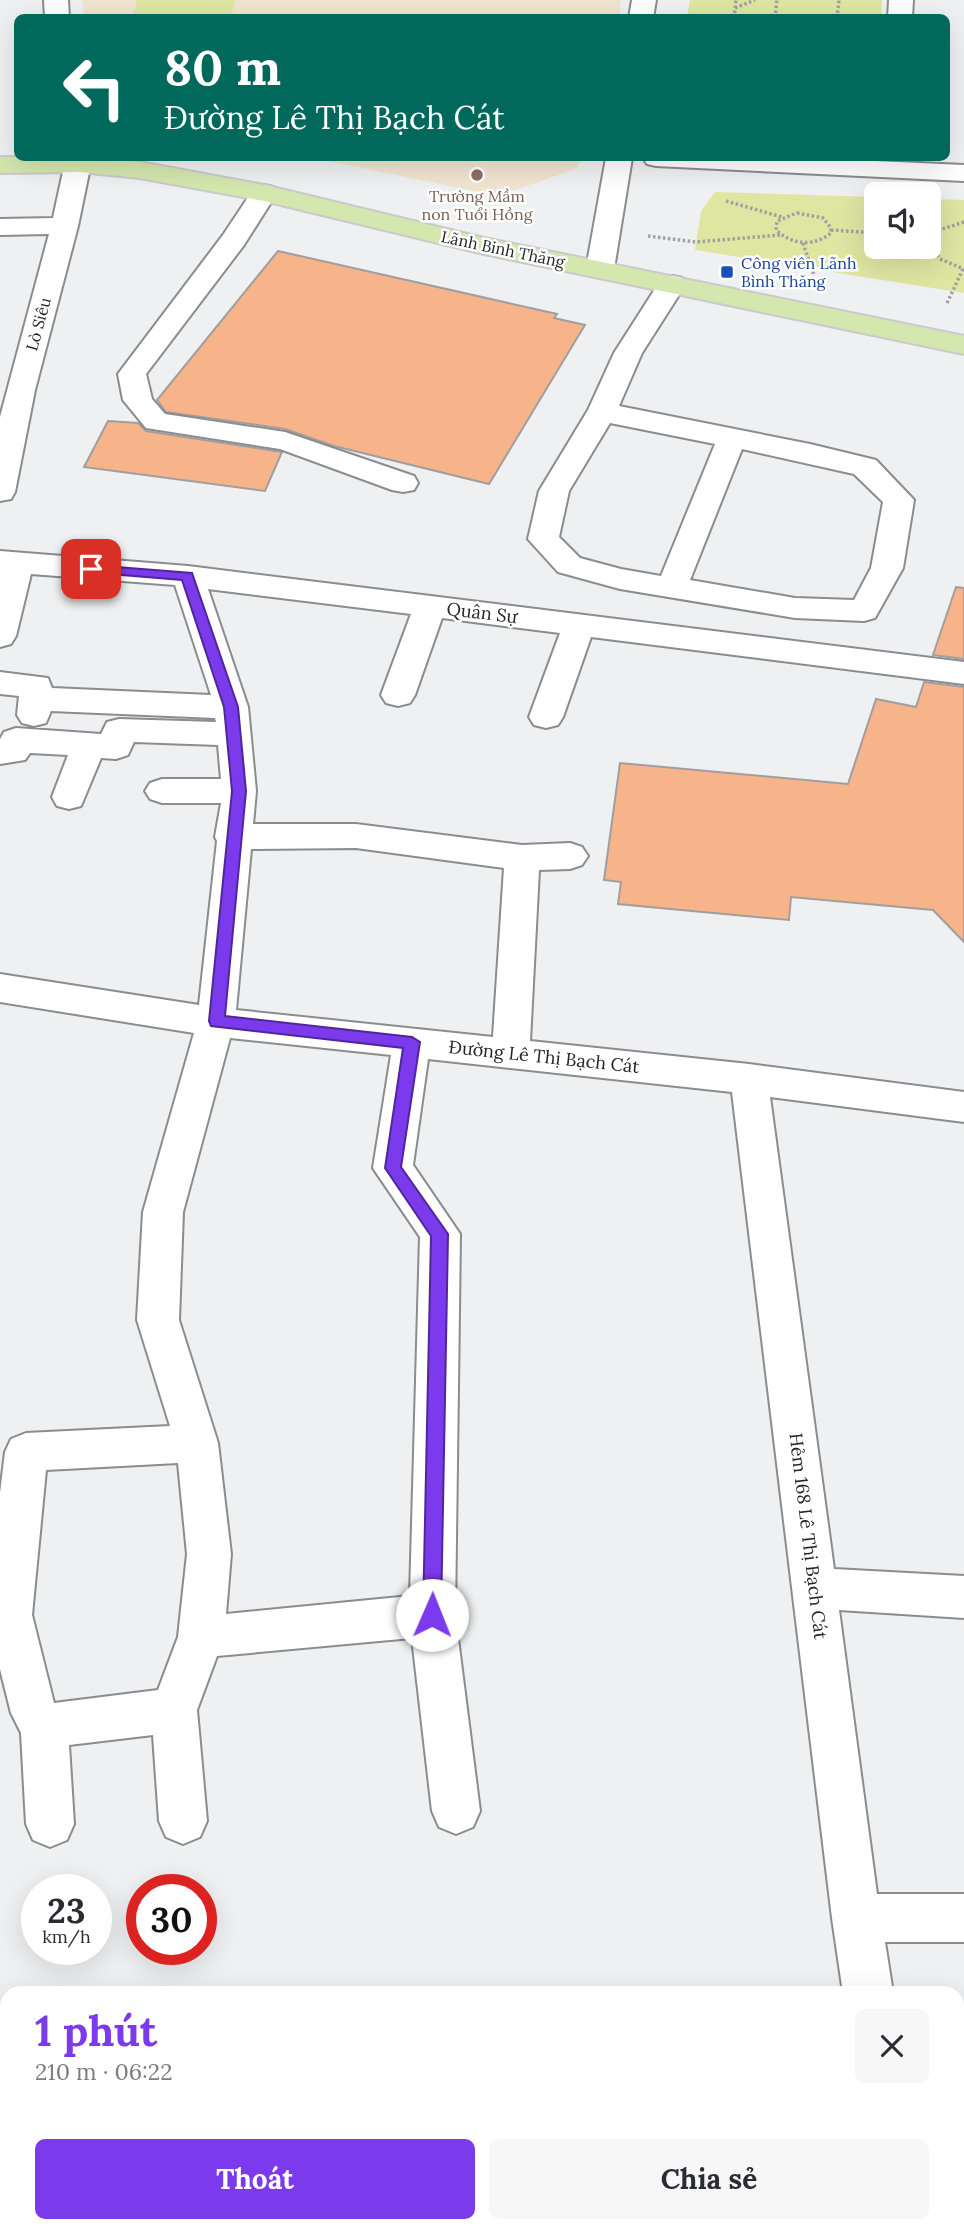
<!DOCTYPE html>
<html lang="vi">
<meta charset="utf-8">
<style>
body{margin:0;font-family:Lora,serif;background:#f7f7f7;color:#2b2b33;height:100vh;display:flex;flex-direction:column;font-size:26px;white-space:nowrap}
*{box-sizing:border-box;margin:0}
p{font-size:23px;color:#7c7c81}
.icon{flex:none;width:38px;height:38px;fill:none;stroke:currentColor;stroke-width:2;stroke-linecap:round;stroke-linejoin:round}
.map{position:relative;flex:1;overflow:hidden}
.side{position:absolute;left:0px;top:1986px;width:964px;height:247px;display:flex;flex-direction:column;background:#fff;border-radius:21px 21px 0 0;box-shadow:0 7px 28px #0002}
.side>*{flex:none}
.banner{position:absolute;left:14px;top:14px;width:936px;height:147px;border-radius:10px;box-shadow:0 7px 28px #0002;background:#00695c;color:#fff;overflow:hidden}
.buttons{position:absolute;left:864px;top:182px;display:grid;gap:14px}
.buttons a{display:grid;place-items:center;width:77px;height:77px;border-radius:10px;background:#fff;box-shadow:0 7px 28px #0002;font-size:35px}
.speed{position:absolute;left:21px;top:1874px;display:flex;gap:14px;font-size:35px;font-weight:700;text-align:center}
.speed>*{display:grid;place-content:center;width:91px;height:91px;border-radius:50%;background:#fff;box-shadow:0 7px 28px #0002;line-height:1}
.speed small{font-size:18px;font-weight:400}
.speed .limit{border:10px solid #d22;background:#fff;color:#111}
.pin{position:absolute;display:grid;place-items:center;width:60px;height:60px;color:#fff;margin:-30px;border-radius:14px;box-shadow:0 4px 10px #0006}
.me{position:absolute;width:77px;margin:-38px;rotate:1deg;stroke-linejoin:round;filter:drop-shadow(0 0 5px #0008)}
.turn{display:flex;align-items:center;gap:24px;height:147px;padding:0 35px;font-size:32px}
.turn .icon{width:91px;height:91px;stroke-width:2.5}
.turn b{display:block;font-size:49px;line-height:60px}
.round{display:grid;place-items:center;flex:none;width:74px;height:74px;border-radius:10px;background:#f7f7f7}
.overview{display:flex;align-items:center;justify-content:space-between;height:119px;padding:0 35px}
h1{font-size:42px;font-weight:700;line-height:52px;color:#7c3aed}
.action{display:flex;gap:14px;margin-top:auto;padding:14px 35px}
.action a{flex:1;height:80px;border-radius:10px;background:#7c3aed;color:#fff;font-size:28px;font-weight:700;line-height:80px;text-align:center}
.action a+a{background:#f7f7f7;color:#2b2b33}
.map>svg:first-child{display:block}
</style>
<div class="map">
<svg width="964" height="2232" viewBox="0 0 964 2232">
<rect width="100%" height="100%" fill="#eef0f1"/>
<path fill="#f1e4d0" d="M82 0H621L619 18H84Z
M313 158H581L578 168 498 196Z"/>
<path fill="#dfe6a2" d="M137 0H235L231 17H133Z
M690 0H882L881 17H687Z
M715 192 877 197V247H929V199L964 200V293L695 250 701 211Z"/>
<path fill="#f7b48b" stroke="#a09f9e" stroke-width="2" d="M278 251 557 314 554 318 585 325 489 484 334 446 285 429 166 412 157 400Z
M108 421 138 423 146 431 282 452 265 491 84 467Z
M956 587 964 588V659L933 655Z
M924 682 964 687V942L933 910 791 897 789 920 618 904 621 882 604 880 620 763 848 784 876 699 916 707Z"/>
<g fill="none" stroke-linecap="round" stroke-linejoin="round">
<g stroke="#8a8c8d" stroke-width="4">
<path id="minor" d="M44 0H68L69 18H45Z
M632 0H656L653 18H629Z
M889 0H913L912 18H888Z
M66 158H92L78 226 35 390 15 492 11 499 0 501V417L49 234 0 235V219L53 218Z
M606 158H632L614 269 610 275 600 277 590 275 586 269Z
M643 158H807L964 165V181L656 166 647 164Z
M264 185 273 187 277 193 244 245 146 374 152 399 165 414 285 432 414 476 418 483 414 490 403 492 392 490 280 449 146 428 123 400 118 374 223 235 255 187Z
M672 276 682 278 686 284 642 353 619 406 810 444 876 460 914 500 903 568 875 618 864 621 795 618 620 589 558 572 528 539 539 491 588 410 614 353 662 278ZM610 423 715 444 661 576 621 569 580 558 559 537 569 491ZM742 449 854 474 883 502 871 568 854 600 795 598 690 580Z
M0 551 188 566 964 662V684L591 637 563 717 558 725 546 728 534 725 529 717 560 633 442 618 415 695 410 703 398 706 386 703 381 695 411 614 208 589 248 707 256 791 253 824H356L522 845 570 843 582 847 588 856 582 865 570 869 539 870 530 1041 749 1064 964 1092V1122L770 1097 834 1569 964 1576V1618L839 1610 877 1894H964V1942H885L893 1993H843L832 1918 732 1092 428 1059 413 1165 460 1234 455 1615 480 1811 473 1827 456 1834 439 1827 432 1811 412 1638 217 1656 197 1710 207 1821 200 1837 183 1844 166 1837 159 1821 153 1735 69 1745 74 1824 67 1840 50 1847 33 1840 26 1824 21 1733 11 1713 0 1669V1493L5 1452 11 1439 26 1433 170 1426 137 1320 143 1212 194 1033 0 1002V974L199 1005 217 841 215 837 221 803H162L150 799 145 791 150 783 162 779H221L218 745 134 742 128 755 116 759 101 758 81 806 69 809 57 806 52 797 68 755 30 753 25 760 0 764V739L4 732 16 728 101 734 107 722 119 719 216 722 215 718 51 711 46 723 34 726 22 723 17 715 19 696 0 694V672L48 678 52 688 211 695 175 585 31 574 16 636 11 644 0 647ZM356 848 504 868 493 1037 236 1010 251 849ZM230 1038 391 1055 373 1168 420 1237 410 1596 226 1614 231 1554 218 1443 179 1320 183 1212ZM178 1463 187 1554 178 1637 158 1690 54 1703 32 1615 46 1470Z
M0 2061H7V2113H0Z
M881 2226H933L935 2232H881Z"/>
</g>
<g stroke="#cacaca" stroke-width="4">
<path id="major" d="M0 157 93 158 140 162 264 185 484 238 964 336V354L484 254 264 201 140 178 80 172 0 173Z"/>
</g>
<path stroke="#9fa0a1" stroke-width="3.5" stroke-dasharray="2.5 2.5" stroke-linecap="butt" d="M735 8 755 0
M734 18 736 0
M775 18 777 0
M837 18 839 0
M726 201 782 217
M797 213 823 218 831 228V233C814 247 792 245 776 230L777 221Z
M964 222 939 230 931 244 940 259 964 269
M831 230 877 233
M648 236 696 242 780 235
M803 243 814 275
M947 303 963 269"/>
<use href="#minor" fill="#fff" fill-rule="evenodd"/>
<use href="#major" fill="#d4e7ae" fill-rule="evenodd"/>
</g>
<path fill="#7c3aed" stroke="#51269a" stroke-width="2" d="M91 565 192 573 238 707 246 791 225 1016 412 1037 420 1042 401 1167 448 1234 441 1615 439 1621 432 1624 425 1621 423 1615 431 1236 385 1168 403 1048 211 1026 209 1021 232 791 224 707 182 580 86 572V566Z"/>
<circle fill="#8d6e63" stroke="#fff" stroke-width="2.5" cx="477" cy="175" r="7"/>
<rect fill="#1a4fb4" stroke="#fff" stroke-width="2.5" x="720" y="265" width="14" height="14" rx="3.5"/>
<g text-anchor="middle" stroke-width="5" stroke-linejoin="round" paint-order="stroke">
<g font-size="16" fill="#785e54" stroke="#fff">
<text x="477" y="202">Trường Mầm<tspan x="477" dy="18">non Tuổi Hồng</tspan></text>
</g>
<g font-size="16" fill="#232424" stroke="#fff">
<text transform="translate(503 249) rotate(12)" y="6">Lãnh Binh Thăng</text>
<text transform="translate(38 324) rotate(-75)" y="6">Lò Siêu</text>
</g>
<g font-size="16" fill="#164399" stroke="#fff" text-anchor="start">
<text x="741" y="269">Công viên Lãnh<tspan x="741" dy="18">Bình Thăng</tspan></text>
</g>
<g font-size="18" fill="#232424" stroke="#fff">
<text transform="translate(482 613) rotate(7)" y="6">Quân Sự</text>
<text transform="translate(544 1057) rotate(6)" y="6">Đường Lê Thị Bạch Cát</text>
<text transform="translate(808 1536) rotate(83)" y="6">Hẻm 168 Lê Thị Bạch Cát</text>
</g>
</g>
</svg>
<div class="buttons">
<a><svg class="icon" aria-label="sound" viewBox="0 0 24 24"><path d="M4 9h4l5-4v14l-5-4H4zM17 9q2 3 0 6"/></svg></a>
</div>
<div class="speed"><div>23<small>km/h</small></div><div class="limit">30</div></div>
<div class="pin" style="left:91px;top:569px;background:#d93025"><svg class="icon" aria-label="arrive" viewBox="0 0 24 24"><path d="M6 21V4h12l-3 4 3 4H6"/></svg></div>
<svg class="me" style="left:432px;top:1615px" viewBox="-20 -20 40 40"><circle r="19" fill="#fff"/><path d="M0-13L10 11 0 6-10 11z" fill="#7c3aed"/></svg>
<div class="banner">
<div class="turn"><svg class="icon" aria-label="left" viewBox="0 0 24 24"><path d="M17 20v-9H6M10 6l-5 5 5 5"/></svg><div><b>80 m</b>Đường Lê Thị Bạch Cát</div></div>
</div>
<section class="side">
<div class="overview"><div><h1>1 phút</h1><p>210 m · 06:22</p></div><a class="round"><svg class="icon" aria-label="close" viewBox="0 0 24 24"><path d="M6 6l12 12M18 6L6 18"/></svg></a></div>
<div class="action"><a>Thoát</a><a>Chia sẻ</a></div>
</section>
</div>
